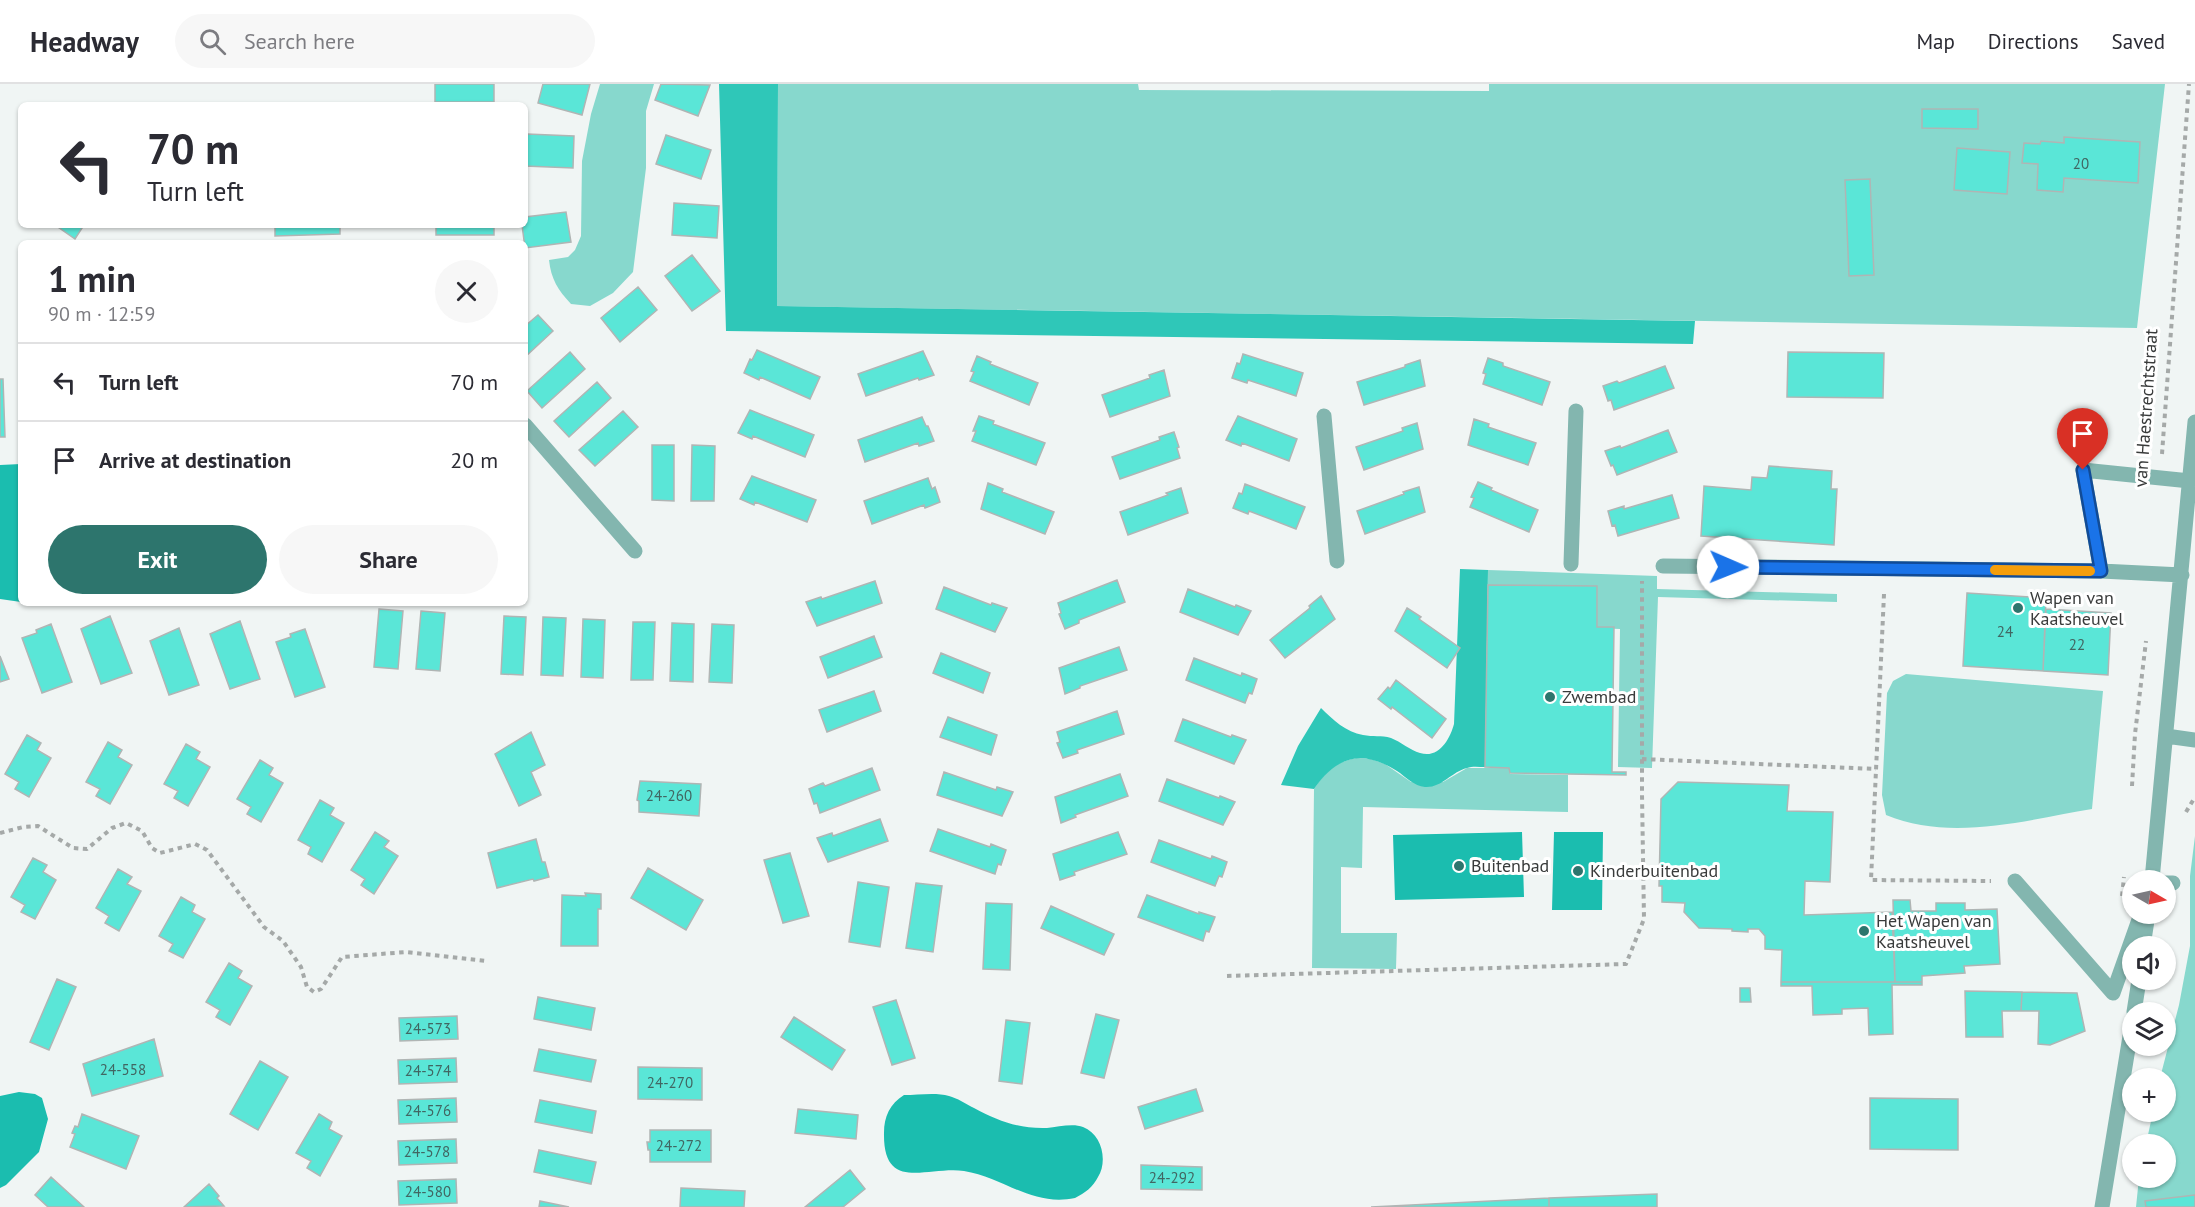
<!DOCTYPE html>
<meta charset="utf-8">
<style>
body{margin:0;font-family:"PT Sans",sans-serif;background:#f7f7f7;color:#2b2b33;height:100vh;display:flex;flex-direction:column;font-size:22px;white-space:nowrap}
*{box-sizing:border-box;margin:0}
p{font-size:20px;color:#7c7c81}
.icon{flex:none;width:33px;height:33px;fill:none;stroke:currentColor;stroke-width:2;stroke-linecap:round;stroke-linejoin:round}
.map{position:relative;flex:1;overflow:hidden}
.drawer{position:absolute;left:18px;top:156px;width:510px;height:366px;display:flex;flex-direction:column;background:#fff;border-radius:9px;box-shadow:0 2px 4px #0004}
.drawer>*{flex:none}
.guide{position:absolute;left:18px;top:18px;width:510px;height:126px;border-radius:9px;box-shadow:0 2px 4px #0004;background:#fff;color:#2b2b33;overflow:hidden}
.needle{width:39px;rotate:99deg}
.tools{position:absolute;left:2122px;top:786px;display:grid;gap:12px}
.tools a{display:grid;place-items:center;width:54px;height:54px;border-radius:50%;background:#fff;box-shadow:0 2px 4px #0004;font-size:30px}
.pin{position:absolute;display:grid;place-items:center;width:51px;height:51px;color:#fff;margin:-62px -26px;border-radius:50% 50% 50% 0;rotate:-45deg;box-shadow:0 0 6px #0007}
.pin .icon{rotate:45deg}
.me{position:absolute;width:66px;margin:-33px;rotate:91deg;stroke-linejoin:round;filter:drop-shadow(0 0 4px #0008)}
.turn{display:flex;align-items:center;gap:21px;height:126px;padding:0 30px;font-size:27px}
.turn .icon{width:78px;height:78px;stroke-width:2.5}
.turn b{display:block;font-size:42px;line-height:51px}
.round{display:grid;place-items:center;flex:none;width:63px;height:63px;border-radius:32px;background:#f7f7f7}
.overview{display:flex;align-items:center;justify-content:space-between;height:102px;padding:0 30px}
h1{font-size:36px;font-weight:700;line-height:45px}
.action{display:flex;gap:12px;margin-top:auto;padding:12px 30px}
.action a{flex:1;height:69px;border-radius:36px;background:#2d756d;color:#fff;font-size:24px;font-weight:700;line-height:69px;text-align:center}
.action a+a{background:#f7f7f7;color:#2b2b33}
ul{padding:0;list-style:none}
li{display:flex;align-items:center;gap:18px;height:78px;padding:0 30px;border-top:2px solid #e1e1e2}
li div{flex:1}
li b{display:block;font-size:22px}
li em{font-style:normal}
header{display:flex;align-items:center;gap:36px;box-sizing:border-box;height:84px;padding:0 30px;background:#fff;border-bottom:2px solid #e1e1e2}
header strong{font-size:28px}
nav{display:flex;gap:33px;margin-inline-start:auto;font-size:21px}
.search{width:420px;height:54px;background:#f7f7f7;display:flex;align-items:center;gap:15px;box-sizing:border-box;padding:0 21px;border-radius:33px;color:#7c7c81;font-size:22px}
.map>svg:first-child{display:block}
</style>
<header>
<strong>Headway</strong>
<div class="search"><svg class="icon" aria-label="search" viewBox="0 0 24 24"><circle cx="10" cy="10" r="6"/><path d="M15 15l6 6"/></svg>Search here</div>
<nav><a>Map</a><a>Directions</a><a>Saved</a></nav>
</header>
<div class="map">
<svg width="2195" height="1123" viewBox="0 0 2195 1123">
<rect width="100%" height="100%" fill="#f0f5f4"/>
<path fill="#87d8cd" d="M600 0H654L646 27V84L633 188 613 209 590 222 571 220C558 206 551 195 549 176L568 173 575 166 581 152 582 77 591 30Z
M778 0H1138L1139 6 1489 7V0H2165L2137 244 777 222Z
M1488 486 1657 492V505L1837 510V518L1658 513 1652 684 1618 683 1620 545 1597 544V503L1488 501Z
M1906 590 2103 607 2092 725C2026 736 1951 758 1886 731L1882 711 1887 609 1893 597Z
M1356 674 1371 675 1385 680 1411 698H1443L1467 684H1509L1510 690 1568 691V728L1363 723 1362 784 1341 783V849H1397L1396 885 1312 884 1314 705C1327 686 1334 679 1356 674Z
M2195 752V1123H2136L2139 1094H2166V1060H2146L2153 1028H2166V994H2160L2179 921 2190 862V792Z"/>
<path fill="#2fc7b8" d="M719 0H778L777 222 1695 237 1693 260 726 247Z
M1460 485 1488 486 1485 683C1479 683 1472 682 1467 684 1451 688 1442 704 1425 703 1414 702 1406 693 1397 687 1362 665 1337 672 1314 705L1281 701 1298 662 1321 624C1333 636 1346 648 1363 651 1373 653 1381 651 1391 654 1401 658 1410 666 1420 669 1439 675 1450 655 1454 640Z"/>
<path fill="#1bbdaf" d="M21 380V518L0 515V381Z
M1522 748 1524 813 1395 816 1393 751Z
M1554 748H1603L1602 826H1552Z
M19 1008 35 1010 42 1014 48 1035 39 1068 6 1101 0 1104V1012Z
M904 1011C918 1011 936 1008 949 1012 957 1014 966 1020 974 1024 998 1037 1019 1045 1047 1044 1058 1043 1073 1039 1083 1043 1102 1050 1108 1077 1098 1093 1093 1103 1085 1109 1075 1114 1032 1123 1003 1093 964 1087 927 1082 883 1109 884 1049 884 1032 890 1020 904 1011Z"/>
<path fill="#5ae6d7" stroke="#b0b5b4" stroke-width="1.5" d="M435 0H494V18H435Z
M543 0H590L582 31 538 19Z
M661 0 710 1 698 32 655 16Z
M1922 25H1978V45L1922 44Z
M527 50 574 52 573 84 525 82Z
M666 51 711 66 701 95 656 80Z
M2064 53 2140 58 2138 99 2064 94 2063 108 2037 106 2038 80 2022 79 2024 59 2040 60 2041 57 2064 59Z
M1957 64 2010 68 2007 110 1954 106Z
M1870 95 1874 191 1849 192 1845 96Z
M674 119 719 122 717 154 672 151Z
M566 128 571 158 525 164 522 141H525V133Z
M55 141H84L75 155Z
M275 141H340V150L275 152Z
M436 141H494V151H436Z
M692 171 720 207 692 227 665 192Z
M638 203 657 226 620 258 601 234Z
M538 231 553 247 525 273V242Z
M757 266 820 293 810 315 760 293 759 296 744 289 750 275 752 276Z
M923 267 934 291 919 296 918 294 866 312 858 290Z
M570 268 585 285 542 324 527 307Z
M1788 268 1884 269 1883 314 1787 313Z
M1243 270 1303 289 1296 312 1248 296 1247 299 1232 294 1237 279 1240 280Z
M977 272 991 278 990 280 1038 299 1029 321 970 297 974 288 971 287Z
M1488 274 1503 279V282L1550 298 1542 321 1483 300 1486 290 1483 289Z
M1420 276 1425 302 1364 321 1357 298 1405 283V281Z
M1665 282 1674 304 1614 326 1611 316 1608 317 1603 302 1617 297 1619 299Z
M1164 286 1170 312 1110 333 1102 311 1150 294 1149 291Z
M0 295H3L5 353H0Z
M597 298 611 314 569 353 554 337Z
M750 326 814 351 805 373 753 352 752 355 738 349Z
M623 327 638 343 595 382 579 366Z
M979 332 994 337 993 340 1045 359 1036 381 972 357 976 347H973Z
M1238 332 1297 355 1289 377 1242 359 1241 362 1226 356Z
M922 333 926 342H928L934 357 919 362 918 359 865 378 858 356Z
M1474 335 1489 340 1488 343 1536 359 1528 381 1468 361Z
M1417 339 1423 365 1364 386 1356 363 1403 347 1402 344Z
M1668 346 1677 368 1617 391 1613 381 1611 382 1605 367 1620 362 1621 364Z
M1174 348 1179 363 1177 364 1180 374 1120 395 1112 373 1160 356 1159 353Z
M652 361H674V417L652 416Z
M692 361 715 362 714 417H691Z
M1769 382 1832 387 1831 405H1837L1834 461 1701 452 1704 402 1751 406 1752 393 1767 394Z
M752 392 816 416 807 438 755 418 754 421 740 415Z
M928 394 932 405 935 403 940 418 925 424 924 421 872 440 864 417Z
M1478 398 1492 404 1491 406 1538 426 1529 448 1470 423 1474 414 1471 413Z
M988 399 1003 405 1002 408 1054 428 1045 450 981 425Z
M1245 400 1305 423 1296 445 1249 427 1248 430 1233 424 1239 409 1242 410Z
M1419 403 1425 428 1365 450 1357 427 1404 410 1403 408Z
M1181 404 1188 429 1128 451 1120 428 1168 411 1166 409Z
M1672 411 1679 434 1618 452 1615 441 1612 442 1608 427 1624 422V425Z
M1117 496 1125 518 1079 536V539L1065 545 1059 530 1061 529 1058 519Z
M875 497 882 519 817 542 806 518 821 513 822 515Z
M1488 501 1597 502V543H1614L1612 688H1626V691L1510 689 1509 684 1485 683Z
M944 503 991 521 992 519 1007 524 995 548 936 525Z
M1188 505 1235 523 1236 521 1251 527 1238 551 1180 528Z
M1967 509 2046 514 2043 587 1963 582Z
M1321 512 1335 535 1285 574 1270 556 1310 524 1309 522Z
M1407 524 1421 533 1419 535 1460 564 1447 584 1395 547Z
M379 525 403 527 398 585 374 583Z
M2046 525 2111 529 2108 591 2043 587Z
M421 527 445 529 440 587 416 585Z
M110 532 132 589 101 600 81 545Z
M504 532 526 533 523 591 501 590Z
M543 533 566 534 563 592 541 591Z
M583 535 605 536 603 594 581 593Z
M240 537 260 595 230 605 210 550Z
M633 538H655L653 596H631Z
M672 539 694 540 693 598 670 597Z
M51 540 72 598 42 609 22 554 37 549 36 546Z
M712 540 734 541 732 599 709 598Z
M179 544 199 601 169 611 150 557Z
M305 545 325 603 295 613 276 558 291 553 290 550Z
M874 552 882 573 828 594 820 573Z
M1119 563 1127 586 1080 602V604L1065 610 1059 584Z
M941 569 990 589 983 609 933 589Z
M0 572 9 595 0 598Z
M1194 574 1241 592 1242 589 1257 595 1252 610 1249 609 1245 619 1186 596Z
M1396 596 1446 635 1432 654 1392 623 1391 625 1378 615 1388 603 1390 605Z
M874 607 881 627 827 648 819 626Z
M1117 627 1124 650 1077 666 1078 669 1063 674 1057 659 1060 658 1057 648Z
M948 633 997 651 991 671 940 653Z
M1183 635 1231 653 1232 651 1246 656 1234 680 1175 657Z
M531 648 545 681 531 688 541 711 519 722 495 670Z
M27 651 41 659 37 666 51 674 29 713 15 705 19 698 5 690Z
M108 658 122 666 118 673 132 681 110 720 96 712 100 705 86 698Z
M186 660 200 668 196 675 210 683 188 722 174 714 178 707 164 700Z
M260 676 273 684 269 691 283 699 261 738 247 730 251 723 237 715Z
M872 684 880 706 820 729 817 719 814 720 809 705 823 699 825 702Z
M944 688 996 706 997 703 1013 708 1002 732 937 711Z
M1120 690 1128 712 1075 731 1076 733 1061 739 1055 713Z
M1167 695 1219 714 1220 712 1235 718 1223 741 1159 717Z
M640 697 701 700 699 732 639 728V717L637 716Z
M1678 698 1789 701 1787 727 1833 728 1830 798 1805 797 1804 831 1892 828 1895 898H1781L1782 866 1765 865V852L1759 845H1748V848L1732 847V845L1699 844 1684 828 1685 819 1662 818V802H1659L1661 715Z
M320 716 334 724 330 731 344 739 322 778 308 770 311 763 298 756Z
M880 735 888 757 828 778 817 754 832 749 833 752Z
M938 745 990 763 991 760 1006 766 1001 781 998 780 995 790 930 767Z
M375 748 389 757 384 763 398 772 374 810 361 801 365 795 351 786Z
M1118 748 1127 770 1074 788 1075 791 1060 796 1053 770Z
M536 755 542 778H545L549 793 534 797 533 795 497 804 488 769Z
M1159 756 1211 775 1212 772 1227 778 1222 793 1219 792 1215 802 1151 778Z
M790 769 809 832 783 839 764 776Z
M33 774 47 781 43 788 56 796 35 835 21 828 25 821 11 813Z
M648 784 703 816 686 846 631 814Z
M118 785 132 793 127 800 141 807 119 847 105 839 109 832 96 824Z
M858 798 889 803 880 863 849 858Z
M916 799 942 802 933 868 906 864Z
M585 809 601 810V825H598V862H561L562 811 586 812Z
M1147 811 1199 830V828L1215 833 1209 848 1206 847 1203 857 1138 833Z
M181 813 195 821 192 828 205 835 183 874 169 867 173 860 159 852Z
M1893 816H1910L1911 827H1936V819H1965V826L1997 825 2000 880 1964 882 1965 889 1922 892V898H1895Z
M986 819 1012 820 1010 886 983 885Z
M1051 822 1114 850 1104 871 1041 844Z
M229 879 242 887 238 894 252 902 230 941 216 933 220 926 206 918Z
M57 895 76 903 49 966 30 958Z
M1781 898H1922V901H1892L1893 950 1869 951 1868 924 1842 925V930L1813 931 1812 902H1781Z
M1740 904H1750L1751 918H1740Z
M1965 907 2022 908 2021 927H2002L2003 953H1966Z
M2022 908 2077 909 2085 947 2050 961 2038 960 2039 927H2021Z
M538 913 595 924 591 946 534 935Z
M896 916 915 974 892 981 873 923Z
M1096 930 1119 936 1104 994 1081 989Z
M457 932 458 955 400 957 399 934Z
M794 933 845 966 832 986 781 953Z
M1006 936 1030 939 1022 1000 999 997Z
M154 955 163 992 92 1012 83 980Z
M539 965 596 976 591 998 534 987Z
M456 974 457 998 399 1000 398 976Z
M260 977 288 993 258 1046 230 1030Z
M638 983 702 984V1016L638 1015Z
M1196 1005 1203 1027 1145 1045 1138 1023Z
M456 1014 457 1038 399 1040 398 1016Z
M1870 1014 1958 1015V1066L1870 1065Z
M540 1016 596 1027 592 1049 535 1038Z
M798 1025 858 1031 856 1055 795 1049Z
M82 1030 139 1052 126 1085 70 1063 75 1050 72 1049 75 1042 78 1043Z
M319 1030 332 1038 329 1045 342 1052 320 1092 307 1084 311 1077 296 1069Z
M650 1046H711V1078H650V1066H648L647 1058H650Z
M456 1055 457 1079 399 1081 398 1057Z
M539 1066 596 1078 591 1100 534 1088Z
M1141 1081 1202 1083V1106L1141 1105Z
M850 1086 865 1105 843 1123H805Z
M51 1093 84 1123H48L35 1111Z
M456 1095 457 1119 399 1121 398 1097Z
M209 1100 219 1112 217 1114 224 1122 184 1123Z
M681 1104 745 1107 744 1123H680Z
M1657 1110V1123H1549V1114Z
M2195 1111V1123H2146L2145 1117Z
M1549 1114V1123H1371Z
M540 1117 569 1123H539Z"/>
<g fill="none" stroke-linecap="round" stroke-linejoin="round">
<path stroke="#a5a9a8" stroke-width="4" stroke-dasharray="4.5 4.5" stroke-linecap="butt" d="M2162 370 2189 0
M1884 510 1871 796 1991 797
M1642 675 1876 685
M2132 702 2135 650 2146 557
M2186 728 2195 713
M0 749 23 743 38 742 73 764 87 765 112 744 126 739 142 747 152 764 160 769 195 760 207 766 264 843 283 857 301 883 307 903 314 908 321 905 342 873 406 868 487 877
M2122 812 2124 793
M1227 892 1626 880 1644 835 1642 710V497"/>
<path stroke="#83b6af" stroke-width="15" d="M1324 332 1337 477
M525 341 635 467
M1571 480 1576 327
M1663 482 2101 487 2182 491
M2101 487 2083 386 2190 397
M2166 652 2195 656
M2152 796 2195 338
M2015 797 2113 909 2141 830
M2166 799H2173
M2143 862 2148 830
M2134 928 2139 896
M2102 1123 2133 934"/>
</g>
<g fill="none" stroke-linecap="round" stroke-linejoin="round">
<g stroke="#114b97" stroke-width="15">
<path id="route" d="M1728 483 2101 487 2083 386"/>
</g>
<use href="#route" stroke="#1a73e8" stroke-width="10"/>
<path stroke="#f59e0b" stroke-width="10" d="M1995 486 2090 487"/>
</g>
<g fill="#2d756d" stroke="#fff" stroke-width="2">
<circle cx="2018" cy="524" r="6"/>
<circle cx="1550" cy="613" r="6"/>
<circle cx="1459" cy="782" r="6"/>
<circle cx="1578" cy="787" r="6"/>
<circle cx="1864" cy="847" r="6"/>
</g>
<g text-anchor="middle" stroke-width="6" stroke-linejoin="round" paint-order="stroke">
<g font-size="15" fill="#416662">
<text x="2081" y="85">20</text>
<text x="2005" y="553">24</text>
<text x="2077" y="566">22</text>
<text x="669" y="717">24-260</text>
<text x="428" y="950">24-573</text>
<text x="123" y="991">24-558</text>
<text x="428" y="992">24-574</text>
<text x="670" y="1004">24-270</text>
<text x="428" y="1032">24-576</text>
<text x="679" y="1067">24-272</text>
<text x="427" y="1073">24-578</text>
<text x="1172" y="1099">24-292</text>
<text x="428" y="1113">24-580</text>
</g>
<g font-size="18" fill="#393b3b" stroke="#fff">
<text transform="translate(2146 324) rotate(-86)" y="6">van Haestrechtstraat</text>
</g>
<g font-size="18" fill="#393b3b" stroke="#fff" text-anchor="start">
<text x="2030" y="520">Wapen van<tspan x="2030" dy="21">Kaatsheuvel</tspan></text>
<text x="1562" y="619">Zwembad</text>
<text x="1471" y="788">Buitenbad</text>
<text x="1590" y="793">Kinderbuitenbad</text>
<text x="1876" y="843">Het Wapen van<tspan x="1876" dy="21">Kaatsheuvel</tspan></text>
</g>
</g>
</svg>
<div class="tools">
<a><svg class="needle" viewBox="-14 -14 28 28"><path d="M0-13l5 13h-10z" fill="#e53935"/><path d="M0 13l5-13h-10z" fill="#7c7c81"/></svg></a>
<a><svg class="icon" aria-label="sound" viewBox="0 0 24 24"><path d="M4 9h4l5-4v14l-5-4H4zM17 9q2 3 0 6"/></svg></a>
<a><svg class="icon" aria-label="layers" viewBox="0 0 24 24"><path d="M12 4l9 5-9 5-9-5zM3 14l9 5 9-5"/></svg></a>
<a>+</a>
<a>−</a>
</div>
<div class="pin" style="left:2083px;top:386px;background:#d93025"><svg class="icon" aria-label="arrive" viewBox="0 0 24 24"><path d="M6 21V4h12l-3 4 3 4H6"/></svg></div>
<svg class="me" style="left:1728px;top:483px" viewBox="-20 -20 40 40"><circle r="19" fill="#fff"/><path d="M0-13L10 11 0 6-10 11z" fill="#1a73e8"/></svg>
<div class="guide">
<div class="turn"><svg class="icon" aria-label="left" viewBox="0 0 24 24"><path d="M17 20v-9H6M10 6l-5 5 5 5"/></svg><div><b>70 m</b>Turn left</div></div>
</div>
<section class="drawer">
<div class="overview"><div><h1>1 min</h1><p>90 m · 12:59</p></div><a class="round"><svg class="icon" aria-label="close" viewBox="0 0 24 24"><path d="M6 6l12 12M18 6L6 18"/></svg></a></div>
<ul>
<li><svg class="icon" aria-label="left" viewBox="0 0 24 24"><path d="M17 20v-9H6M10 6l-5 5 5 5"/></svg><div><b>Turn left</b></div><em>70 m</em></li>
<li><svg class="icon" aria-label="arrive" viewBox="0 0 24 24"><path d="M6 21V4h12l-3 4 3 4H6"/></svg><div><b>Arrive at destination</b></div><em>20 m</em></li>
</ul>
<div class="action"><a>Exit</a><a>Share</a></div>
</section>
</div>
